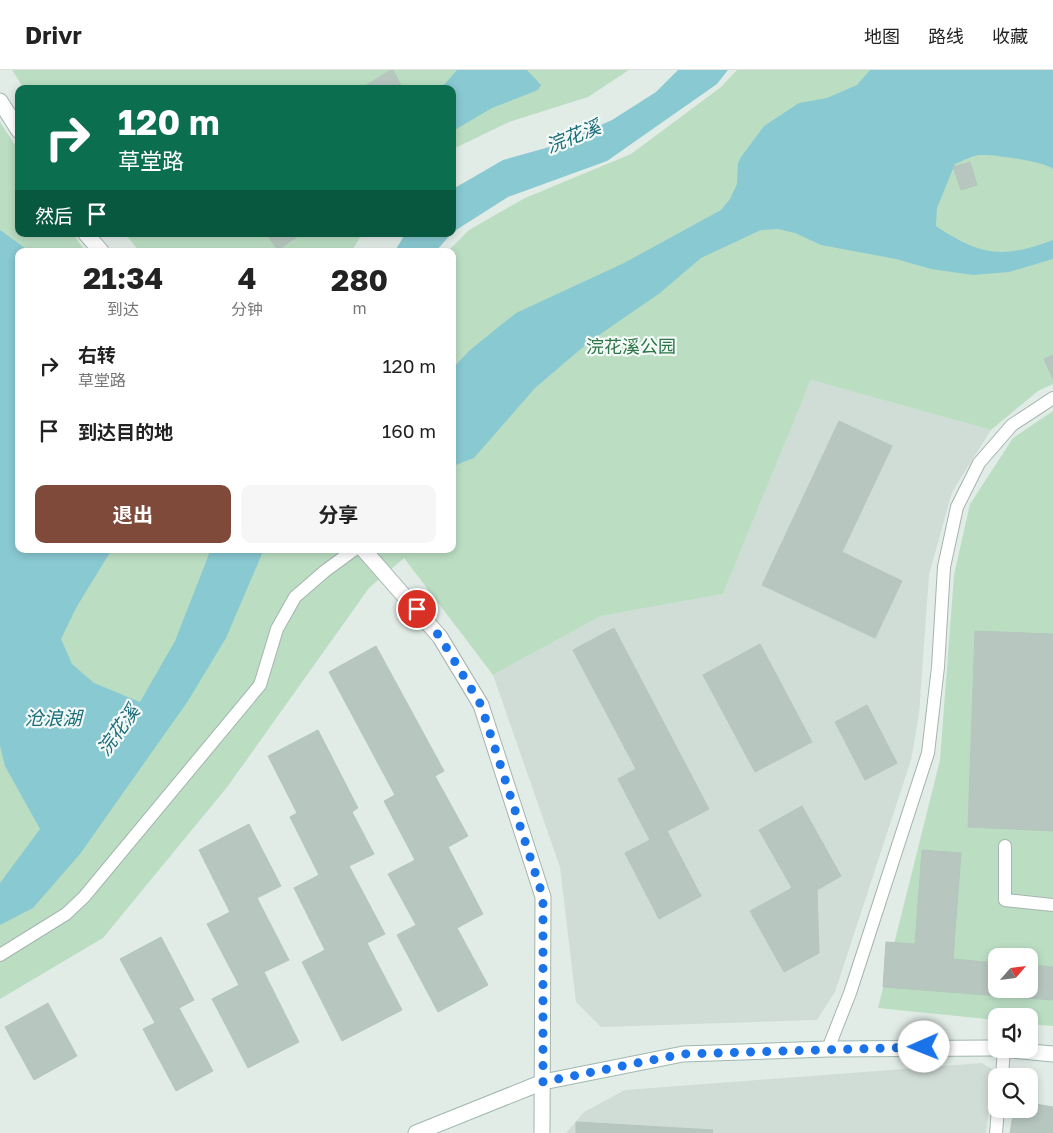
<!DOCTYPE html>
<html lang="zh">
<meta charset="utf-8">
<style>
body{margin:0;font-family:"Golos Text","Noto Sans SC",sans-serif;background:#f6f6f6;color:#222;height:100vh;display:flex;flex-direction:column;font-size:19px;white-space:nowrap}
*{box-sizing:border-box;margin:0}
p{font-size:16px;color:#767676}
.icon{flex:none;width:28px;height:28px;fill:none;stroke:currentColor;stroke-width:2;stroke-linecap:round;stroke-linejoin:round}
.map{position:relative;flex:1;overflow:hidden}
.sheet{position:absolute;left:15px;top:178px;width:441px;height:305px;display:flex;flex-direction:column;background:#fff;border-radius:10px;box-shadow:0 2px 8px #0003}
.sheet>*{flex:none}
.hud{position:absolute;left:15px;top:15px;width:441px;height:152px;border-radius:10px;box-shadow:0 2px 8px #0003;background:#0b6e4f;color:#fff;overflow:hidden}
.needle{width:32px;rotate:62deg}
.controls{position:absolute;left:988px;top:878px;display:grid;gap:10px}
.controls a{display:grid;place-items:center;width:50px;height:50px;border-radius:10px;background:#fff;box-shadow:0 2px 8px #0003;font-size:25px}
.pin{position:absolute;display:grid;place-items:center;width:42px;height:42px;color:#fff;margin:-21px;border:2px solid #fff;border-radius:50%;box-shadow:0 1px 5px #0007}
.me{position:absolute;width:55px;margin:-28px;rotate:269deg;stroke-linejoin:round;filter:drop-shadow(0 0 4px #0008)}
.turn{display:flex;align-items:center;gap:18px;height:105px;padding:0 20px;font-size:22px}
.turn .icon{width:65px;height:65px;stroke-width:2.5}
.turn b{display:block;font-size:35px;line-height:42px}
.then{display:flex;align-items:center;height:48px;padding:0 20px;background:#0003;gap:10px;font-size:19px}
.eta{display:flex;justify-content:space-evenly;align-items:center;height:85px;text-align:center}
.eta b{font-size:30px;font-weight:700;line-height:35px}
.action{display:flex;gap:10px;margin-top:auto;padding:10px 20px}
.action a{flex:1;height:58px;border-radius:10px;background:#804a3b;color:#fff;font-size:20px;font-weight:700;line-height:58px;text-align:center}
.action a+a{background:#f6f6f6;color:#222}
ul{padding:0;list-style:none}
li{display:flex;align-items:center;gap:15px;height:65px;padding:0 20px}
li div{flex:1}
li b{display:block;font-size:19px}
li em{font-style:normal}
header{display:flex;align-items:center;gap:30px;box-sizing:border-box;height:70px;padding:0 25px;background:#fff;border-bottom:1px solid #e0e0e0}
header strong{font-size:24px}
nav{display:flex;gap:28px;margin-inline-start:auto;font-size:18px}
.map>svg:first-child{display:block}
</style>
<header>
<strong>Drivr</strong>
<nav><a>地图</a><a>路线</a><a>收藏</a></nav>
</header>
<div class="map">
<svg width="1053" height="1063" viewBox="0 0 1053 1063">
<rect width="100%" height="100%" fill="#e2ece7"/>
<path fill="#d0dcd6" d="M811 310 991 360 952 422 929 505 919 644 911 690 835 922 817 950 601 957 576 932 560 797 493 605 601 546 723 524Z
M982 993 994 1000 986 1063H566L584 1042 625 1020Z"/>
<path fill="#bbdec3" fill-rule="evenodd" d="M12 0H629L588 27 509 52 453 79 452 19H24Z
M737 0H1053V314L1038 321 991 360 811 310 723 524 601 546 493 605 404 488 369 518 228 716 103 868 0 929V52L19 81V164H73L85 181H19V479H452V181H448L469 160 525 128 631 84 721 17Z
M125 164H362L352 181H139Z
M1053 341V956L1029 954V946H996V950L878 938 940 690 954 505 970 434 1013 368ZM996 886H1029V919H996Z"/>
<path fill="#89c9d2" d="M457 0H527L541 15 538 20 492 38 453 61 452 19H442V17Z
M678 0H728L717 14 607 91 508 127 453 162V119L503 90 553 76 612 50 656 22Z
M870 0H1053V99C1047 92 992 84 981 85 973 85 963 91 955 94L937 138 936 156C981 186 1002 189 1053 170V189L1009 202 973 205 931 199 896 189 821 175 795 163 778 159 761 160 701 188 660 223 589 272 535 318 474 388 453 396 452 299 470 280 516 243 624 193 721 140 730 129 737 114 738 93 741 87 764 56 799 33 827 28 857 15Z
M0 160 29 181H19V479H112L76 538 61 569 72 594 94 613 140 632 175 571 211 479H264L226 568 188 631 80 784 33 838 0 855V813L40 759 5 696 0 676Z
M405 164H451L436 181H395Z"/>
<path fill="#b7c7c0" stroke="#b4c6be" d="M393 0 403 19H360L391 0Z
M970 92 977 115 961 120 953 97Z
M266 164H301L278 180Z
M1053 285V309L1044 289Z
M839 351 892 376 842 482 902 511 875 568 762 515Z
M614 558 709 739 667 761 701 826 659 849 625 783 650 770 618 709 636 699 573 580Z
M975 561 1053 564V761L968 757Z
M760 574 812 672 755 702 703 605Z
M376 576 444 701 435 706 468 766 448 777 483 844 457 858 488 915 438 942 397 865 416 855 388 804 415 790 384 731 395 725 329 602Z
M867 635 897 693 865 710 835 652Z
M318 660 358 738 352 742 374 784 349 796 385 864 367 873 402 940 342 971 302 892 325 880 294 818 319 805 290 747 297 743 268 686Z
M802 736 841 806 817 820 819 883 784 902 750 841 792 818 759 760Z
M249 754 281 816 257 828 289 890 264 902 299 972 248 998 212 929 239 915 207 854 230 842 199 780Z
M922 780 961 783 953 889 996 893V919H1029V895L1053 897V930L883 917 886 872 915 874Z
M161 867 194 930 179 938 213 1001 176 1021 143 959 155 953 120 889Z
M48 933 77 986 34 1010 5 957Z
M1029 1033 1053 1037V1063H1010L1014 1039H1029Z
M576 1052 713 1060 712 1063H576Z"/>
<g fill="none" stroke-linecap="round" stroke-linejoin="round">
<g stroke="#a5b4ae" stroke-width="14">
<path id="lane" d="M1005 776V830L1053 835
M0 885 66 844 84 827 260 615 277 559 295 527 325 501 355 479
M828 979 850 923 928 683 938 597 944 497 957 437 979 393 1012 355 1053 328
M1002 1006 1004 979
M996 1063 998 1039"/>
</g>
<g stroke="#a5b4ae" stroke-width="17">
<path id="street" d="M0 31 19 61
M86 164 101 181
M363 479 440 567 481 635 543 827 542 1063"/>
</g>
<g stroke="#a0b8af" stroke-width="17">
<path id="secondary" d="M1001 979 1053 984
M416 1063 543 1012 683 984 828 979 996 978"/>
</g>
<use href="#lane" stroke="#fff" stroke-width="12"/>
<use href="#street" stroke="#fff" stroke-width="15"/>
<use href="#secondary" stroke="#fff" stroke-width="15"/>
</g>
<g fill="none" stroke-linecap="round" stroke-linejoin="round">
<path stroke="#1a73e8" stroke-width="9" stroke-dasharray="0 16.2" d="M417 539 440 567 481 635 543 827V1012L682 984 924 977"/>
</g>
<g text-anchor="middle" stroke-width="4.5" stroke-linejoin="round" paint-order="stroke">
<g font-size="18" fill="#2b7546" stroke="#f3f9f6">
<text x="631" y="283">浣花溪公园</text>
</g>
<g font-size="19" font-style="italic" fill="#1b6e7b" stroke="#f3f9f6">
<text transform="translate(573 66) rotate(-22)" y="7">浣花溪</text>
<text x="53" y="655">沧浪湖</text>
<text transform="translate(118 660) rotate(-54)" y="7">浣花溪</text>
</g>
</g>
</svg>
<div class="controls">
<a><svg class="needle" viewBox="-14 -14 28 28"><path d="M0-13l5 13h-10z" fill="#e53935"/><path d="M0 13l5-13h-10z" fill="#767676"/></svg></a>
<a><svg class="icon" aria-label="sound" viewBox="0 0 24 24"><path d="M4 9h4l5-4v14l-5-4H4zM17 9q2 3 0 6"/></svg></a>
<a><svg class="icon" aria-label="search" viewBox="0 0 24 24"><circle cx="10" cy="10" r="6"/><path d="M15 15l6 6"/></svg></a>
</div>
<div class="pin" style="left:417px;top:539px;background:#d93025"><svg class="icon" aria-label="arrive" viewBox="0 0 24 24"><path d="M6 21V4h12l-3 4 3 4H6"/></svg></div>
<svg class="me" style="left:924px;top:977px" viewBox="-20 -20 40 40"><circle r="19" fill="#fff"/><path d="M0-13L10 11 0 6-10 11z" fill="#1a73e8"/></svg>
<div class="hud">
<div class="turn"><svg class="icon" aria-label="right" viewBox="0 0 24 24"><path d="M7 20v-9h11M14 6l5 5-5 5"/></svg><div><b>120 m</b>草堂路</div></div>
<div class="then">然后<svg class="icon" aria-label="arrive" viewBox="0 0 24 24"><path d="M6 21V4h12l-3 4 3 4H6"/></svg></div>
</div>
<section class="sheet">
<div class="eta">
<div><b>21:34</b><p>到达</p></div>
<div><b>4</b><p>分钟</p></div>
<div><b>280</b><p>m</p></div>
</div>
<ul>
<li><svg class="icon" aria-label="right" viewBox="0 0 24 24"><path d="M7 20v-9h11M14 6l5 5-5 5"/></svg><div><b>右转</b><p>草堂路</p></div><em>120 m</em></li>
<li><svg class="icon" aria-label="arrive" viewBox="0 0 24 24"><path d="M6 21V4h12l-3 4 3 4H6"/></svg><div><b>到达目的地</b></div><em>160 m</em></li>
</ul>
<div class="action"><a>退出</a><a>分享</a></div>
</section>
</div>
